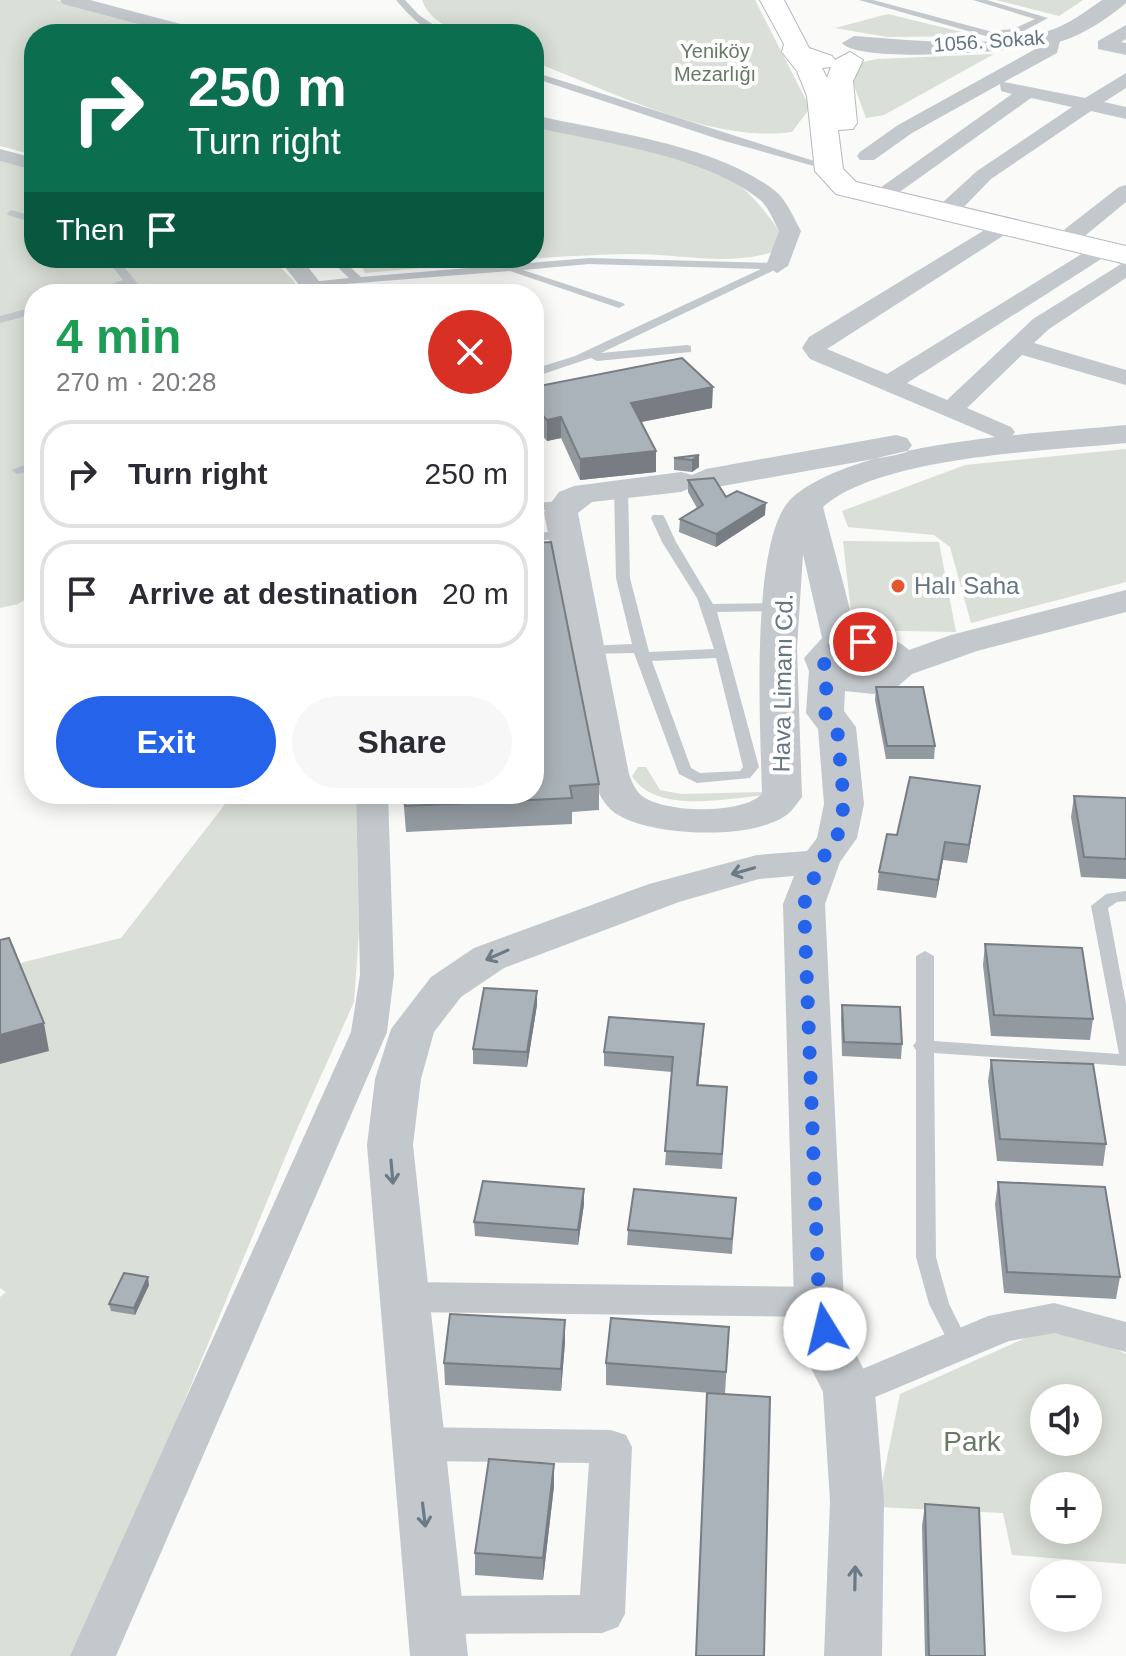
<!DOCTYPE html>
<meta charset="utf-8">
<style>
body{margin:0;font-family:Helvetica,sans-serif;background:#f7f7f7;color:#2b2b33;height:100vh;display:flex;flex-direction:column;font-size:30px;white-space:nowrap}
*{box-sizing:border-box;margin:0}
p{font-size:26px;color:#7c7c81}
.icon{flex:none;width:44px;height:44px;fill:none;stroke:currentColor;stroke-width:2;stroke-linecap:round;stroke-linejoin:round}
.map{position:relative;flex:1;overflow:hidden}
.drawer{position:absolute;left:24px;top:284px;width:520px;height:520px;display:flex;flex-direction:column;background:#fff;border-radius:32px;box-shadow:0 4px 20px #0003}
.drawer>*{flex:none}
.hud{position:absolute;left:24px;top:24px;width:520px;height:244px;border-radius:32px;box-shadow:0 4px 20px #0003;background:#0b6e4f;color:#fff;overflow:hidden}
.fabs{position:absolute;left:1030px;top:1384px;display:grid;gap:16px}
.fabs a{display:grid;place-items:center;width:72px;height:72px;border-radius:50%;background:#fff;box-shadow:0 4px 20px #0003;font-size:40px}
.pin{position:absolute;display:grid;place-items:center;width:68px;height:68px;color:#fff;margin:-34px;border:4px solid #fff;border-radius:50%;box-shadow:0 2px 8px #0007}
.me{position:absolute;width:88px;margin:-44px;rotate:351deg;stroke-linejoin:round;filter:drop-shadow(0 0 6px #0008)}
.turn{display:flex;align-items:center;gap:28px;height:168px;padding:0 32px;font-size:36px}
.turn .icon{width:104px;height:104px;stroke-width:2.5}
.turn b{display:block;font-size:56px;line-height:68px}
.then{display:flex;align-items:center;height:76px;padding:0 32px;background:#0003;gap:16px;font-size:30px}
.round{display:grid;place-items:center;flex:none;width:84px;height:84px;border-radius:42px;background:#f7f7f7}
.headline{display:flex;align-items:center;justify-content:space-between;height:136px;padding:0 32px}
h1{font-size:48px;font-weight:700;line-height:60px;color:#1e9e55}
.action{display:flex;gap:16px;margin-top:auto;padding:16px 32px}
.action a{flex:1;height:92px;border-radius:48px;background:#2563eb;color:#fff;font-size:32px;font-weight:700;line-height:92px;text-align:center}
.action a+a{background:#f7f7f7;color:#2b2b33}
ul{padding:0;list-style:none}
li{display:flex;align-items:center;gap:24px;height:108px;margin:0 16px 12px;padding:0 16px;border:4px solid #e1e1e2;border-radius:32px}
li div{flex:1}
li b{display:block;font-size:30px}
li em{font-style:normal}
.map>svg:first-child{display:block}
</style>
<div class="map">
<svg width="1126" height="1656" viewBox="0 0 1126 1656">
<rect width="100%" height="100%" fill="#fafaf8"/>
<path fill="#dadfd7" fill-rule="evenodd" d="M0 0H56L183 34H34V155L0 146Z
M422 0H755L810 108 792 132C709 143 612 91 534 62V34C500 34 437 42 422 0Z
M996 0H1083L1059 16Z
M888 14 978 36 887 37 835 28Z
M994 54 884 115 866 118 850 74 863 62 878 59Z
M534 125C595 140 670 151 727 178 749 189 766 212 779 231L773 252C726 267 676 253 627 254 539 256 452 265 365 273L358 258H534Z
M0 161 34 169V258H271L293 280 301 294H34V594L18 604 0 608Z
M1126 449V582L971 623 950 547 934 535 848 527 842 511 965 465Z
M843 541 939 542 956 632 853 630Z
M638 767H646L660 790 681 794 762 792 768 795C728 798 656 815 632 776Z
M233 794H356L359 932 354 1002 294 1136 79 1656H0V1297L6 1292 0 1288V968L121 938Z
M1041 1331 1097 1340 1126 1354V1564L1012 1555 1003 1513 877 1507 900 1394ZM1044 1398H1088V1442H1044ZM1044 1486H1088V1530H1044Z"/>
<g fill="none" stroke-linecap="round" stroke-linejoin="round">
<g stroke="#b3babf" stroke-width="2">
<path id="secondary" d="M760 0H784L809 48 832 56 835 60 850 52 863 60 853 81 857 123 853 129 838 130 843 169 856 182 1126 246V264L836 194 815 171 807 96 797 71 782 52 784 44ZM831 67 827 78 822 68Z"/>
</g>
<path fill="#c3c8cc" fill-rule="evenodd" d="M396 0H405L419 15 447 34C425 34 409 15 396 0Z
M859 0H873L989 31 1013 29 1035 19 973 0H987L1048 18 1018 34 989 37Z
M534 72 833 167 828 170 721 140 534 78Z
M12 210 34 217V223L8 215 7 213Z
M105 258H117L146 294H134L128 286 101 294H83L123 280Z
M328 258H340L361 277 589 258 777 263 783 266 601 353 687 345 691 346V352L597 361 591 358 534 377V369L575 356 761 269 589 264 523 270 623 303 625 305 619 308 510 271 307 287 305 285 311 282 349 278Z
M34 307V314L0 323V316Z
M34 462V470L17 474 11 470Z
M621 485 628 489 630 578 649 652 714 649 697 598 662 542 651 518 653 515H663L665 518 676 542 713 604 781 603 788 607 781 611 717 612 759 767 750 778 697 783 679 774 634 653 587 654 580 650 587 646 632 644 616 578 614 489ZM716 658 743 767 740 771 700 773 691 768 652 661Z
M565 501 570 502V508L534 511V503Z
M565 531 572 535 570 538 534 541V533Z
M1126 891V901L1117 902 1108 908 1126 1004V1066L934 1053 936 1257 949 1304 970 1346 967 1351 960 1354 953 1351 929 1304 916 1257V1050L913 1046 916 1042V956L925 951 934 956V1041L1119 1054 1091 906 1106 894Z"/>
<path fill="#c3c8cc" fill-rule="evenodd" d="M60 0H90L203 30 206 34H176L63 4Z
M1126 25V39L1121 42 1126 43V55L1098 49V41Z
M1052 31 1061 37 1057 53 1004 82 1085 98 1126 73V88L1104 102 1126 107V119L1091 111 991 179 959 212H943L940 207 943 202 977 171 1072 107 1031 98 894 196H880L876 192 880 188 1012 94 1001 91 1000 84 912 133 874 160H860L857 156 860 152 898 125 1041 46 1045 33Z
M534 115C607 132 714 144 774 190 787 200 793 217 801 231L788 266 777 273 766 266 779 231C773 220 769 207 759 199 704 155 602 143 534 127Z
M0 149 34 158V170L0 161Z
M1126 185V202L1081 239H1065L1062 234 1065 229 1119 187Z
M1001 220 1009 222 1012 227 1009 232 827 349 887 374 1101 242 1109 244 1112 249 1109 254 907 383 947 400 1033 319 1126 261V278L1049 329 1034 343 1126 370V385L1022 355 967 408 1011 427 1015 432 1011 437 1002 440 810 359 802 348 809 337Z
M278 258H301L329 294H306Z
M356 794H388L394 975 387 1032 116 1656H70L351 1032 360 975Z
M403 1282 819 1287 833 1292 839 1302 833 1312 819 1317 403 1312 389 1307 383 1297 389 1287Z
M1054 1303 1126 1322V1352L1054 1333 1009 1341 849 1408 834 1403 828 1392 834 1381 988 1316Z
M416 1427 611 1430 626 1435 632 1447 625 1614 618 1627 602 1633 436 1634 420 1628 413 1615 420 1602 436 1596 580 1595 589 1463 416 1461 401 1456 395 1444 401 1432Z"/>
<path fill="#c3c8cc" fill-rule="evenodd" d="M1102 0H1126V3C1108 18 1085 34 1062 41 1032 51 859 65 842 43L854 36C916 40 988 50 1048 31 1068 25 1085 12 1102 0Z
M1126 425V443C1048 451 881 456 823 507L856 632C871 630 899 639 909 650L951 635 1126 590V612L977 651 912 674 896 688 873 694 845 691 844 711 856 727 864 804 857 838 840 862 825 904 844 1302 857 1356 875 1392 884 1501 882 1656H824L830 1501 823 1392 805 1356 794 1302 783 904 794 876 759 879 679 902 504 968 461 997 434 1032 421 1079 413 1145 468 1656H410L367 1145 375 1079 391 1029 431 977 474 948 649 884 757 855 807 851 817 838 824 804 818 729 806 713 809 671 804 658 822 638 803 554 797 648 802 797C797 803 792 812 785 816 750 840 650 837 615 813 605 806 598 793 594 782L544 512 559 492 574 486 681 472 692 475 706 469 896 435 907 438 912 445 907 452 896 455 706 489 695 486 681 492 592 502 578 513 629 774C632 782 635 790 642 796 665 813 741 815 762 794 761 736 748 535 793 497 860 440 1037 434 1126 425ZM860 653 878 660 880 665C866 676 854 672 841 662L843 656Z"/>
<use href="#secondary" fill="#fff" fill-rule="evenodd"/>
</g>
<path fill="#929a9f" d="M534 387 712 408 641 422 656 472 580 480 561 438 547 441 534 426Z
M699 455V467L692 472 674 470V458Z
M688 480 726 497 765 515 716 547 679 532 680 519 697 508 688 492Z
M534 543 599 784V810L572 812V824L406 832 403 794Z
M876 687 935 746 934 759H886L875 700Z
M980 786 967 863 943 860 936 898 877 890 879 872 897 835Z
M1074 796 1126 798V879L1081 877 1071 817Z
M985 944 1093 1019 1090 1040 991 1036 983 965Z
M537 991V1005L527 1067 473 1064V1049Z
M842 1005 902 1044 901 1059 842 1056 841 1019Z
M704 1024 698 1085 727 1087 722 1169 665 1165 672 1072 604 1066V1052Z
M991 1060 1106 1144 1103 1166 997 1161 988 1081Z
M998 1182 1120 1277 1116 1299 1004 1293 995 1204Z
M584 1189V1204L578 1245 475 1236 474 1222Z
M736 1198 732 1254 627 1245 628 1230Z
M149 1285 135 1315 111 1311 109 1304Z
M565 1320V1342L561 1391 445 1385 444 1363Z
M729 1327 725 1394 606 1385V1363Z
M554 1464V1486L543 1580 475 1575V1553Z
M925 1504 985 1656H925L922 1526Z"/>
<path fill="#777d82" d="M713 387 712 408 631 424V403Z
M561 417V438L547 441V420Z
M656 451V472L580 480V459Z
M699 455V467L692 472V460Z
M766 503 765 515 716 547V534Z
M980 786 977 804 967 863 969 845Z
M945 842 943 860 936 898 938 880Z
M537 991V1005L527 1067V1052Z
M44 1023 49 1051 0 1064V1035Z
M704 1024 703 1039 697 1100V1085Z
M584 1189V1204L578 1245V1230Z
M148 1277 149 1285 135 1315 134 1308Z
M565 1320V1342L561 1391V1369Z
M554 1464V1486L543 1580V1558Z"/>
<path fill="#aab3b9" stroke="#777d82" stroke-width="2" d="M682 358 713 387 631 403 656 451 580 459 561 417 547 420 534 406V387Z
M699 455 692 460 674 458Z
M714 478 726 497 737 491 766 503 716 534 680 519 703 505 688 480Z
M551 542 599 784 570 786 572 798 405 806 404 794H534V543Z
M876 687H923L935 746H887Z
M910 777 980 786 969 845 945 842 938 880 879 872 887 834 897 835Z
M1074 796 1126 798V859L1084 857Z
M9 938 44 1023 0 1035V940Z
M985 944 1082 948 1093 1019 994 1015Z
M484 988 537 991 527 1052 473 1049Z
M842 1005 900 1007 902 1044 844 1042Z
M609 1017 704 1024 697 1085 727 1087 722 1154 665 1151 673 1057 604 1052Z
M991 1060 1093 1064 1106 1144 1000 1139Z
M483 1181 584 1189 578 1230 474 1222Z
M998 1182 1105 1187 1120 1277 1007 1272Z
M634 1189 736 1198 732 1239 628 1230Z
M124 1273 148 1277 134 1308 109 1304Z
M450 1314 565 1320 561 1369 444 1363Z
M611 1318 729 1327 726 1372 606 1363Z
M707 1393 770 1397 764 1656H696Z
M489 1459 554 1464 543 1558 475 1553Z
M925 1504 979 1508 985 1656H929Z"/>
<defs><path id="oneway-shaft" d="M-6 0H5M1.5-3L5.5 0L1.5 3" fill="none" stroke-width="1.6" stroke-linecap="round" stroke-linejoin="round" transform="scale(2)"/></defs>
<g stroke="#6a7a87">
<use href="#oneway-shaft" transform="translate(743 871) rotate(164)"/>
<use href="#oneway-shaft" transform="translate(497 955) rotate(156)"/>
<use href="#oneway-shaft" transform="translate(392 1172) rotate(85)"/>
<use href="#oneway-shaft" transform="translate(424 1515) rotate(83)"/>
<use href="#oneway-shaft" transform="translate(855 1578) rotate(-89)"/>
</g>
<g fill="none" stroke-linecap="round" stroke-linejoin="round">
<path stroke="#2563eb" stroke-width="14" stroke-dasharray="0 25.2" d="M825 1329 819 1302 804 904 820 862 837 838 844 804 837 727 825 713 827 671 822 658 831 647 863 642"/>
</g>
<circle fill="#e4572e" stroke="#fff" stroke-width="3" cx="898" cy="586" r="8"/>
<g text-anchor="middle" stroke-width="8" stroke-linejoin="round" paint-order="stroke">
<g font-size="20" fill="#657683" stroke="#fff">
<text transform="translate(989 41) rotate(-4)" y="7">1056. Sokak</text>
</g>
<g font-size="20" fill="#687a64" stroke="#fff">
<text x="715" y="58">Yeniköy<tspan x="715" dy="23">Mezarlığı</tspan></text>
</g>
<g font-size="24" fill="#657683" stroke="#fff" text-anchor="start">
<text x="914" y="594">Halı Saha</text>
</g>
<g font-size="24" fill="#657683" stroke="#fff">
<text transform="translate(783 683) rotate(-89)" y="8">Hava Limanı Cd.</text>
</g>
<g font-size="28" fill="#687a64" stroke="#fff">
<text x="972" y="1451">Park</text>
</g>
</g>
</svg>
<div class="fabs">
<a><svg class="icon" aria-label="sound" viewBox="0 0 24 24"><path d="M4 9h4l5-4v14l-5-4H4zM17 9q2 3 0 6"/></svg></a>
<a>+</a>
<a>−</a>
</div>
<div class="pin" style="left:863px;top:642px;background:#d93025"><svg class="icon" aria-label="arrive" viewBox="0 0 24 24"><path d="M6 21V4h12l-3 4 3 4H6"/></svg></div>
<svg class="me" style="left:825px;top:1329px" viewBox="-20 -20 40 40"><circle r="19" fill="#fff"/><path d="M0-13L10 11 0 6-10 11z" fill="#2563eb"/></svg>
<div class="hud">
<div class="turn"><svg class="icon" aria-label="right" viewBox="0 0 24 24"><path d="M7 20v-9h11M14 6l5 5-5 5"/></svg><div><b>250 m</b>Turn right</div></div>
<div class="then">Then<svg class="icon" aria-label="arrive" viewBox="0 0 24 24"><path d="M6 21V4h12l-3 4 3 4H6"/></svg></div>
</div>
<section class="drawer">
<div class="headline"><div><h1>4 min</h1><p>270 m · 20:28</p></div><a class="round" style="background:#d93025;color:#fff"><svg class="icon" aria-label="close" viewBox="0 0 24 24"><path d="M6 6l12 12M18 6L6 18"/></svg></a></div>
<ul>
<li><svg class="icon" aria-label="right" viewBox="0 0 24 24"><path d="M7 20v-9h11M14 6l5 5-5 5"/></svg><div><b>Turn right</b></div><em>250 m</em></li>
<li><svg class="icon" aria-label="arrive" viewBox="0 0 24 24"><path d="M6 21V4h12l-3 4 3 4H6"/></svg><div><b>Arrive at destination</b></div><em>20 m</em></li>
</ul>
<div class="action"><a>Exit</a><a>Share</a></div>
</section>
</div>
